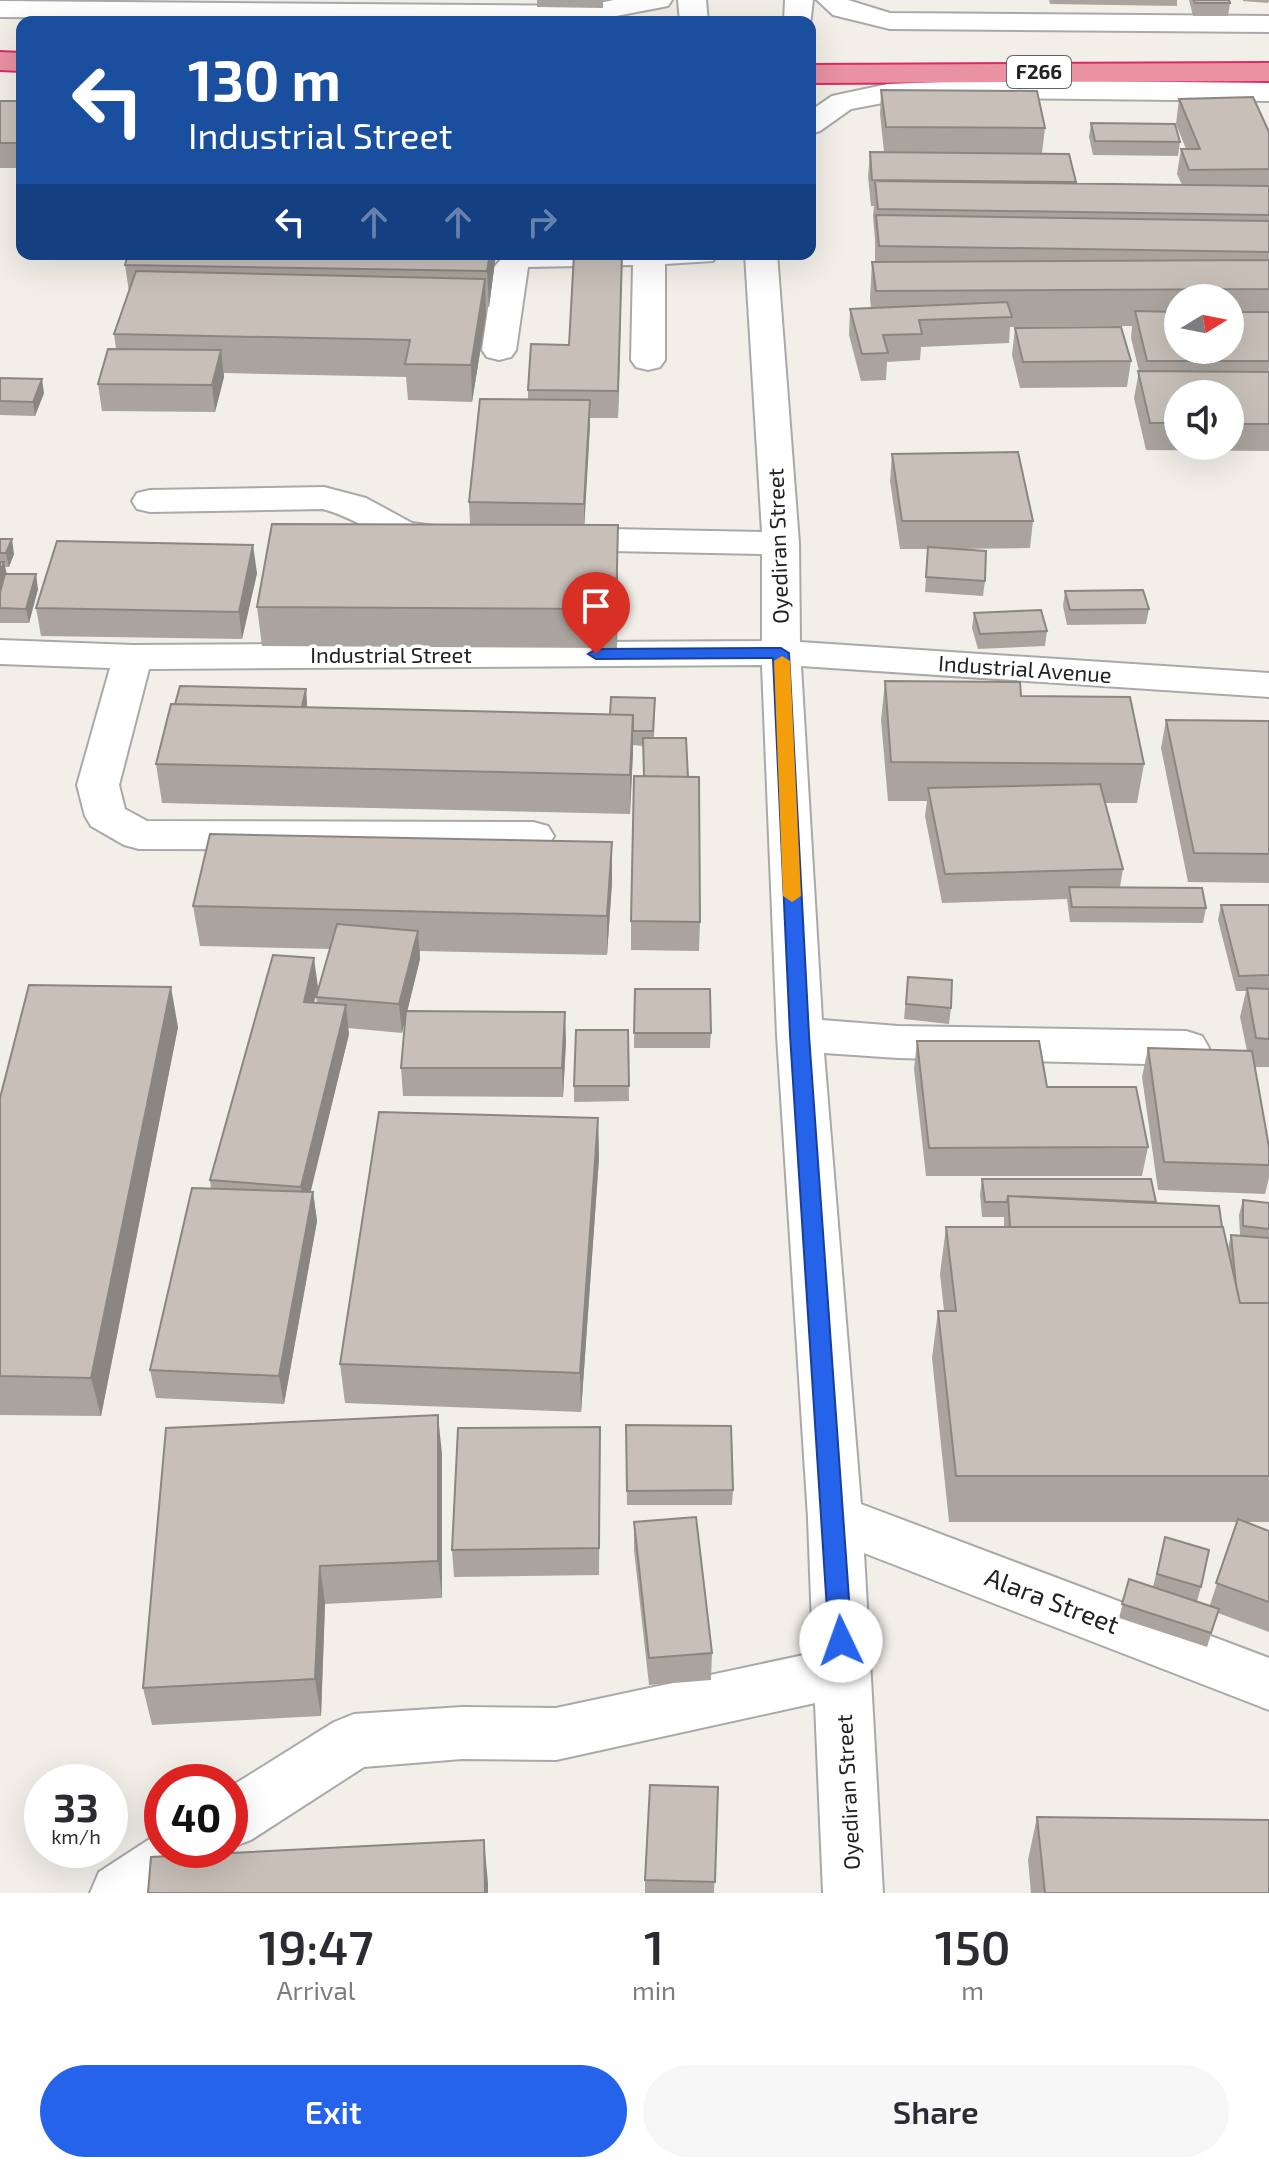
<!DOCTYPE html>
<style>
body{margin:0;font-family:"Exo 2",sans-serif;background:#f7f7f7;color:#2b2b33;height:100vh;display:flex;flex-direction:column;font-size:30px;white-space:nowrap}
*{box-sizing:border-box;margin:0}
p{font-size:26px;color:#7c7c81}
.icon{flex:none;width:44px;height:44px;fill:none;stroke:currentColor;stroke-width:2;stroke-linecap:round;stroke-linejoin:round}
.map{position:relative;height:1893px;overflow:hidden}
.details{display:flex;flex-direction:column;background:#fff;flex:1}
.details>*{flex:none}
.top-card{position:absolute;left:16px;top:16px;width:800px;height:244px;border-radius:16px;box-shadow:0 8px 32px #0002;background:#1a4fa0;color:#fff;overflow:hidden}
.needle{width:52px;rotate:80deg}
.tools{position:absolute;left:1164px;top:284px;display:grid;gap:16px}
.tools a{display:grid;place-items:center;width:80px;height:80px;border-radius:50%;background:#fff;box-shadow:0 8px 32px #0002;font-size:40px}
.speed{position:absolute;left:24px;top:1764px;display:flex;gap:16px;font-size:40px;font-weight:700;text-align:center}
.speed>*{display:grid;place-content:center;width:104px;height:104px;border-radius:50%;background:#fff;box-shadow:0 8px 32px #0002;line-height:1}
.speed small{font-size:20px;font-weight:400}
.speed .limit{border:12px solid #d22;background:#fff;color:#111}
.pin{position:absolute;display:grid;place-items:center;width:68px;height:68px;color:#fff;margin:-82px -34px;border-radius:50% 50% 50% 0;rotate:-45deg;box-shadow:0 0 8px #0007}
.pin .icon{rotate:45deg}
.me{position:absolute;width:88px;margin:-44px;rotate:357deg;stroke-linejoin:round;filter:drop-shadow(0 0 6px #0008)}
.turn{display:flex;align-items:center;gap:28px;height:168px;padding:0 40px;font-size:36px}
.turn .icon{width:104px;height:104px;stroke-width:2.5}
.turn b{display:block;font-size:56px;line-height:68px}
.lanes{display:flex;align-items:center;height:76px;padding:0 40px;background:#0003;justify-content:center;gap:40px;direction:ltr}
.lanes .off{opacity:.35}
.eta{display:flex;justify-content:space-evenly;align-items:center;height:136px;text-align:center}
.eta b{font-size:48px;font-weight:600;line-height:56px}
.cta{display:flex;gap:16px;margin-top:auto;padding:16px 40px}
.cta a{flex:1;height:92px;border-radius:48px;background:#2563eb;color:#fff;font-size:32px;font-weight:600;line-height:92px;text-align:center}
.cta a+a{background:#f7f7f7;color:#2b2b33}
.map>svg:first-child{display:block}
</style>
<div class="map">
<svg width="1269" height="1893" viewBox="0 0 1269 1893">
<rect width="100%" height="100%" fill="#f2efe9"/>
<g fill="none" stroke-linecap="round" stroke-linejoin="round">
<g stroke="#a9a9a9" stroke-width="4">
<path id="minor" d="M614 0H672L668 6 585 22 0 17V1L584 6Z
M678 0H706L708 22H680Z
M785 0H813L810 25V22H784Z
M817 0H848L890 13 1269 16V32L890 29 833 15Z
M995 80 1269 83V101L995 98 888 102 851 109 820 131 810 134V111L832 96 888 84Z
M506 254H718L713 261 665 264V360L660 367 648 370 636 367 631 360 633 265 528 267 516 350 511 357 499 360 487 357 482 350 494 267Z
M745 254H777L799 543 800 642 1269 673V697L801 666 822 1020 898 1026 1186 1031 1202 1036 1209 1048 1202 1060 1186 1065 898 1058 824 1053 861 1504 1269 1658V1710L864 1553 883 1893H823L815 1703 556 1760 462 1759 364 1767 251 1840 230 1848V1787L334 1722 354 1714 462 1707 556 1708 813 1653 808 1518 777 1035 762 665 149 669 119 785 125 809 147 821 533 822 548 826 554 836 548 846 533 850 139 849 124 845 91 826 85 816 77 785 110 668 0 664V640L133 645 762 641V554L560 550 547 547 542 539 547 531 560 528 762 532Z
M324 487 366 498 412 523 456 529 461 537 456 545C402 558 370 522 323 509L150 512 137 509 132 501 137 493 150 490Z
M162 1831V1850H215L206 1870 172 1893H90L99 1872Z"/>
</g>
<g stroke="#dc2a67" stroke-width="4">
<path id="highway" d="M0 52 22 53V71L0 70Z
M1269 63V81L810 83V65Z"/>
</g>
<use href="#minor" fill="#fff" fill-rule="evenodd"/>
<use href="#highway" fill="#e892a2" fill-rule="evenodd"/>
</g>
<path fill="#aba49e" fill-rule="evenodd" d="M537 0H603V8L537 7Z
M1049 0H1177V6L1050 4Z
M1189 0H1229L1230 3 1228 16H1193Z
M1243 0H1269L1268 3 1243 1Z
M881 90 1045 128 1042 153 1076 182 1075 184 1182 185 1177 174 1181 149H1186L1176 124 1179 99 1269 132V451L1146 450 1134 398 1139 371 1131 338 1132 326 1010 327 1009 343 921 347 920 360 887 362 886 380 861 381 849 335 850 309 871 308 870 298 872 262H875V240L873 216 874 206H871L868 177 870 152H884L880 114ZM1178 298H1230V350H1178ZM1178 394H1230V446H1178Z
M0 101H22V168H0Z
M1091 123 1180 142 1178 156 1093 155 1089 137Z
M496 254 489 307H486V315L472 402 408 400 406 377 224 373V377L215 412 102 411 98 384 116 349 114 334 129 292 125 265Z
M622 254 618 418H590L584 525 618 563 617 648 262 646 257 607 470 525 469 502 528 400V390L569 345Z
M1015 328 1131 361 1127 387 1020 388 1012 355Z
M0 378 44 393 35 416 0 415Z
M892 454 1033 521 1030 548 952 549 985 581 983 596 925 592 928 549H900L890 481Z
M0 539 14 554 9 567H5L7 574 38 589 29 623H0Z
M257 573 242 639 41 636 36 608Z
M1065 591 1149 609 1146 624 1067 625 1063 606Z
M974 613 1047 631 1045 646 978 649 972 628Z
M885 681 1021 696 1144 764 1137 803H1105L1123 869 1120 887 1206 908 1203 923 1070 922 1067 899 942 903 925 816 927 801H888L881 720Z
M306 689 307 707 610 715 655 698 654 738 688 777 700 922 699 951 631 950V921L644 776 643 746 633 745 630 814 162 803 156 764Z
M1166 720 1269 721V883L1188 882 1161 748Z
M612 882 607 955 420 951V959L407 1011 566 1041 563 1097 403 1096 401 1068 405 1019 402 1033 348 1028 349 1034 310 1192H313L317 1221 284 1404 156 1398 150 1370 211 1189 210 1180 318 987 314 1002 317 1003 316 997 330 949 200 946 193 906Z
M1221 905H1269V1067H1255L1269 1147V1178L1265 1194 1158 1190 1142 1077 1148 1048 1247 1051 1240 1017 1246 991H1236L1218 920Z
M908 977 951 1008 949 1024 904 1019Z
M635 989 711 1033 710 1048H634Z
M178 1027 101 1416 0 1415V1098Z
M628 1030 629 1101 574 1102V1086Z
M917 1041 1047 1087 1148 1147 1142 1176H926L914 1069Z
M598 1118 599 1158 581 1412 345 1403 340 1364Z
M982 1179 1156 1203 1222 1227 1228 1248 1231 1235H1240L1239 1215 1243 1200 1269 1203V1522H1244L1269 1531V1632L1218 1613 1207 1647 1119 1618 1129 1579 1153 1587 1165 1537 1201 1587 1197 1601 1210 1605 1237 1522H949L932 1358 938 1311H944L940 1274 946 1227H1004V1217H982L980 1194Z
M626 1425 733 1490 732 1505H627Z
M442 1454V1598L325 1604 321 1716 152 1725 143 1688Z
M600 1455 599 1575 454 1577 452 1550Z
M634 1522 712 1653 711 1680 649 1685 634 1550Z
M718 1787 714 1893H645V1880Z
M1037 1817 1269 1893H1031L1028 1860Z"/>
<path fill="#8b8681" d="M490 254H496L489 307 487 271Z
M622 254V272L618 418V391Z
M485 279 486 315 472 402 471 365Z
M221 350 224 377 215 412 212 385Z
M42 379 44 393 35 416 33 402Z
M590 400V427L584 531V504Z
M618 525V563L617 648 616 609Z
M12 539 14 554 9 567 6 553Z
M253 545 257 573 242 639 239 612Z
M4 562 7 576 0 595V572Z
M36 574 38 589 29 623 26 609Z
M306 689 307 704 302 735 300 720Z
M633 715V754L630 814V775Z
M612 842V882L607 955V916Z
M418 931 420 959 402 1033 399 1004Z
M314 958 318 987 307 1030 304 1002Z
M171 987 178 1027 101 1416 91 1378Z
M346 1005 349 1034 305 1215 301 1187Z
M565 1012 566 1041 563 1097 562 1068Z
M598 1118 599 1158 581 1412 580 1373Z
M313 1192 317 1221 284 1404 279 1376Z
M438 1415 442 1454V1598L438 1561Z
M320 1566 325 1604 321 1716 315 1679Z
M484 1840 488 1883V1893H485Z"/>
<path fill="#c7bfb8" stroke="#8b8681" stroke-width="2" d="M1194 0H1229L1230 3H1195Z
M881 90 1037 91 1045 128 886 127Z
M1253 97 1269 132V169L1189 170 1181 149H1200L1179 99Z
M0 101H22V143H0Z
M1091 123 1175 124 1180 142 1095 141Z
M870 152 1069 154 1076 182 872 180Z
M875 181 1269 186V215L878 209Z
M876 215 1269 221V252L879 246Z
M128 254H490L487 271 125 265Z
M574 254H622L618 391 528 390 531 344 569 345Z
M1269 260V289L876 291 872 262Z
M136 271 485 279 471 365 405 364 410 340 114 334Z
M1007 302 1012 317 919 320 922 334 883 335 888 353 862 354 850 309Z
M1135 311 1178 312V350H1230V312H1269V361H1147Z
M1121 327 1131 361 1023 362 1015 328Z
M108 349 221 350 212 385 98 384Z
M1138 371 1269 372V424H1230V394H1178V423H1150Z
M0 378 42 379 33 402 0 401Z
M480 399 590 400 584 504 469 502Z
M1018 452 1033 521H902L892 454Z
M272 524 618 525 616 609 257 607Z
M0 539H12L6 553H0Z
M57 541 253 545 239 612 36 608Z
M928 547 986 551 985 581 926 577Z
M0 562H4L0 572Z
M5 574H36L26 609 0 608V592Z
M1143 590 1149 609 1070 610 1065 591Z
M1041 610 1047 631 980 634 974 613Z
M885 681 1020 682 1021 696 1130 697 1144 764 891 762Z
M180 686 306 689 302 707 175 704Z
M611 697 655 698 653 731H633V715H610Z
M171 704 633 715 630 775 156 764Z
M1166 720 1269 721V854L1194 853Z
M643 738H686L688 777 644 776Z
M634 776 699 777 700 922 631 921Z
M1100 784 1123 869 945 874 928 788Z
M210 834 612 842 607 916 193 906Z
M1069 887 1202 888 1206 908 1072 907Z
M1221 905H1269V975L1239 976Z
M337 924 418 931 399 1004 316 997Z
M273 955 314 958 304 1002 346 1005 301 1187 210 1180Z
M908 977 952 980 951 1008 906 1004Z
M29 985 171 987 91 1378 0 1376V1098Z
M1247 988 1269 989V1039L1256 1038Z
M635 989H710L711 1033H634Z
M406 1011 565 1012 562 1068H401Z
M576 1030H628L629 1086H574Z
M917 1041H1039L1047 1087H1136L1148 1147 929 1148Z
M1148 1048 1252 1051 1269 1147V1165L1164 1162Z
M379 1112 598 1118 580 1373 340 1364Z
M982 1179H1151L1156 1202 1008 1196 1007 1202H985Z
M192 1188 313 1192 279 1376 150 1370Z
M1008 1196 1219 1206 1222 1227H1010Z
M1243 1200 1269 1203V1229L1243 1226Z
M946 1227H1223L1240 1303H1269V1476H956L938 1311H956Z
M1231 1235 1269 1238V1303H1240L1236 1285Z
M438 1415V1561L320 1566 315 1679 143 1688 166 1428Z
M626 1425 731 1426 733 1490 627 1491Z
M600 1427 599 1548 452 1550 458 1428Z
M696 1517 712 1653 649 1658 634 1522Z
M1238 1519 1269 1531V1602L1216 1583Z
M1165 1537 1209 1550 1201 1587 1157 1574Z
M1129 1579 1219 1609 1211 1633 1122 1604Z
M650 1785 718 1787 715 1882 645 1880Z
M1037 1817 1269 1820V1893H1045Z
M484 1840 485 1893H148L151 1857Z"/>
<path fill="#2563eb" stroke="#184099" stroke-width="2" d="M781 648 789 653 809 1035 852 1641 849 1649 841 1652 833 1649 829 1641 790 1035 773 658 596 659 588 654 596 649Z"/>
<path fill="#f59e0b" d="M782 656 790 661 801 896 792 902 783 896 774 661Z"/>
<g text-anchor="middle" stroke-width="7" stroke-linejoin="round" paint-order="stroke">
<rect fill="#fff" stroke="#646464" stroke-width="2" x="1007" y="56" width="64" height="32" rx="6"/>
<g font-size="20" font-weight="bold" fill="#222">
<text x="1039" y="79">F266</text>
</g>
<g font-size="22" fill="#222" stroke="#fff">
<text transform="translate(778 546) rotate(-92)" y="8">Oyediran Street</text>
<text x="391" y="663">Industrial Street</text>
<text transform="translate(1025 669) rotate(4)" y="8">Industrial Avenue</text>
<text transform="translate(848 1792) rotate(-93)" y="8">Oyediran Street</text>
</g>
<g font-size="26" fill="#222" stroke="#fff">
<text transform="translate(1052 1601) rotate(21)" y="9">Alara Street</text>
</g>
</g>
</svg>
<div class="tools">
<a><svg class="needle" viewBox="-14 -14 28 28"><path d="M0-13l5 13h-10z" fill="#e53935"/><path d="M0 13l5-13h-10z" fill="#7c7c81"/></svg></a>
<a><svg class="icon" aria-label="sound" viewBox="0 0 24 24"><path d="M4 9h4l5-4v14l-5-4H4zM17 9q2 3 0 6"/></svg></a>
</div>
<div class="speed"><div>33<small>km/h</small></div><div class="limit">40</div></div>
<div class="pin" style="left:596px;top:654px;background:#d93025"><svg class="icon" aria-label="arrive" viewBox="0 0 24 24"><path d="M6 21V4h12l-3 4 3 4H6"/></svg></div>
<svg class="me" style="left:841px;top:1641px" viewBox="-20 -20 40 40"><circle r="19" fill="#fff"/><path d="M0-13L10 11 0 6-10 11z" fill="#2563eb"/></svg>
<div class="top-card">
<div class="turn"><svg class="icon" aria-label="left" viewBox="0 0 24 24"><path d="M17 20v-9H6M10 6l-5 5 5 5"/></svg><div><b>130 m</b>Industrial Street</div></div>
<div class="lanes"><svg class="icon" aria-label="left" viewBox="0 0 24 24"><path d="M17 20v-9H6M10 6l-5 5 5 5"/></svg><svg class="icon off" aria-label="ahead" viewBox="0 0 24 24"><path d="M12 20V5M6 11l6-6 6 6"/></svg><svg class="icon off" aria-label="ahead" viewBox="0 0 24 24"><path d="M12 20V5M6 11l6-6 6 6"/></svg><svg class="icon off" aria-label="right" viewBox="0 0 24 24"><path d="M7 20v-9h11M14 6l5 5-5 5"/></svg></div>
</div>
</div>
<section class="details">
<div class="eta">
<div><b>19:47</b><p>Arrival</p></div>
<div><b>1</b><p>min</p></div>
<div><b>150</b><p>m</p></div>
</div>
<div class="cta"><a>Exit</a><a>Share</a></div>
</section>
